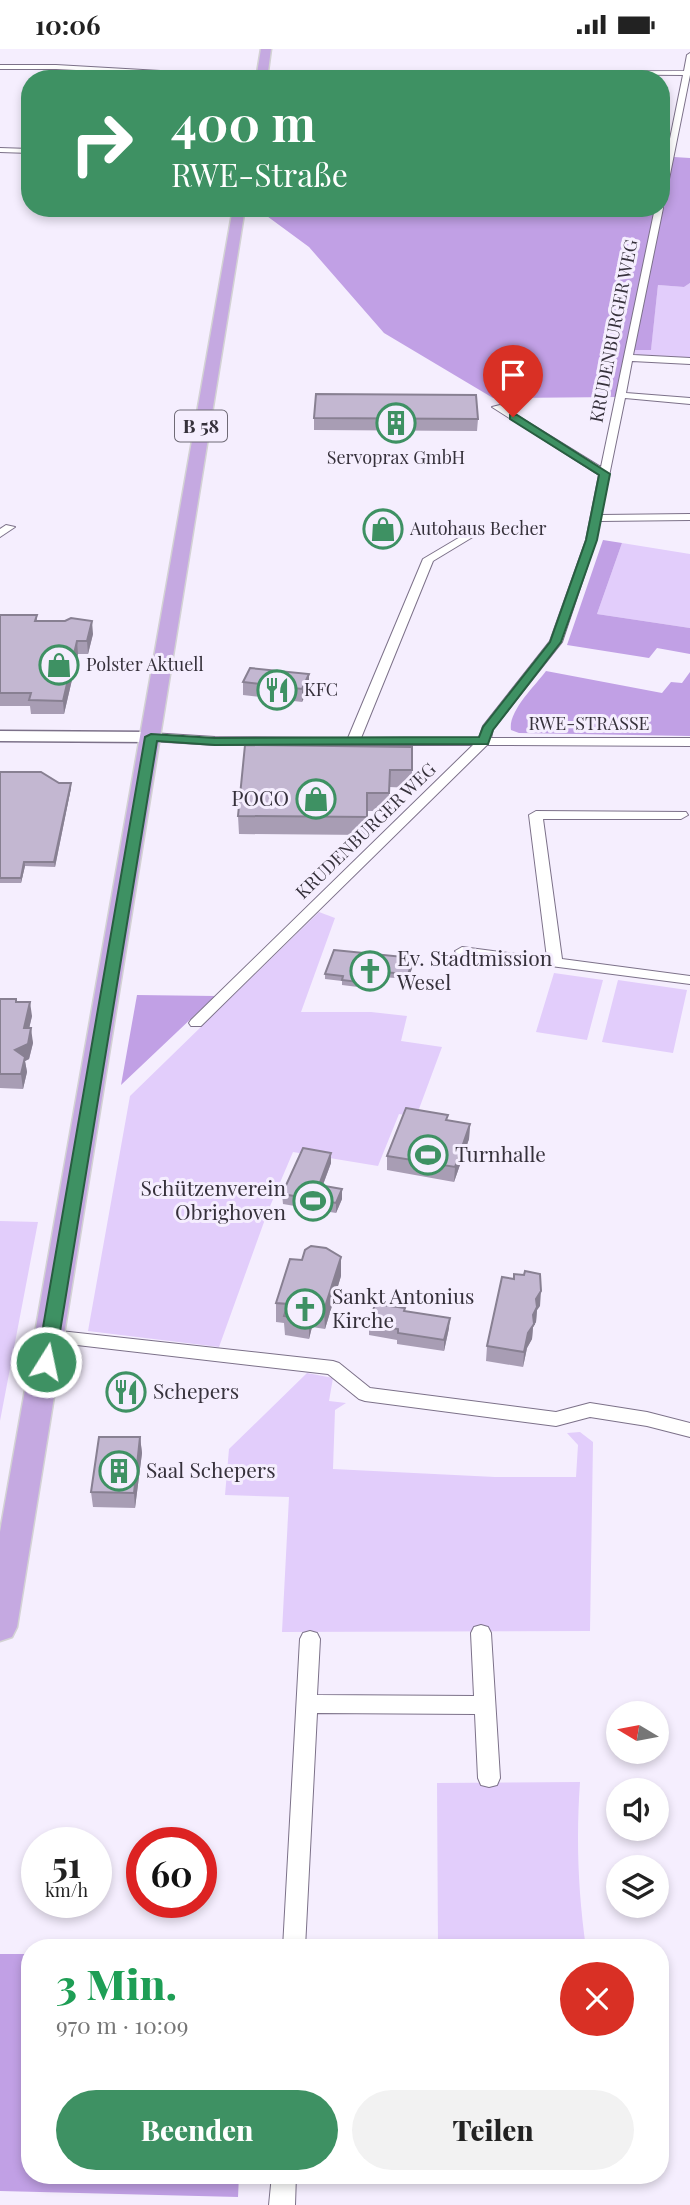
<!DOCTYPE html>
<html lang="de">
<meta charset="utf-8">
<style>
body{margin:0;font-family:"Playfair Display",serif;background:#f2f2f2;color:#222;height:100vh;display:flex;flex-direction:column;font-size:26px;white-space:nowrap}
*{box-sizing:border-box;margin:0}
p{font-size:23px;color:#767676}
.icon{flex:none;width:38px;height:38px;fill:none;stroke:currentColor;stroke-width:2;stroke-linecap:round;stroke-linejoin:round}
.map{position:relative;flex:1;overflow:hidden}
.panel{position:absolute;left:21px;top:1890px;width:648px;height:245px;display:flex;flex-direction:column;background:#fff;border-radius:28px;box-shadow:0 4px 10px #0003}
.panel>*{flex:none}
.hud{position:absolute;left:21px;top:21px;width:649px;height:147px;border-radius:28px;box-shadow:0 4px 10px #0003;background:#3e9163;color:#fff;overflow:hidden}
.needle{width:46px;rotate:280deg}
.controls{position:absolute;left:606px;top:1652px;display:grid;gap:14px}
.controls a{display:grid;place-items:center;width:63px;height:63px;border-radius:50%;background:#fff;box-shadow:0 4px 10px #0003;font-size:35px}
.speed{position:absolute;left:21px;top:1778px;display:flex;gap:14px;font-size:35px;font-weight:700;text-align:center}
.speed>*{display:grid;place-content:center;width:91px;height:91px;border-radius:50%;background:#fff;box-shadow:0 4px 10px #0003;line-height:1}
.speed small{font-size:18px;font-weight:400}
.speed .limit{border:10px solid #d22;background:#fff;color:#111}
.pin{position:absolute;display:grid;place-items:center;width:60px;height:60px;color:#fff;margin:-72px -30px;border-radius:50% 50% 50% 0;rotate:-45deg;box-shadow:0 0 7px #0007}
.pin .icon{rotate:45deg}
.me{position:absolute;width:77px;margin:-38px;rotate:10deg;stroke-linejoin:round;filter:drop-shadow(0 0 5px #0008)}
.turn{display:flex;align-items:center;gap:24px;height:147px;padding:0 35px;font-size:32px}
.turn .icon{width:91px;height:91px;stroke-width:2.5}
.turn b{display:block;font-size:49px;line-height:60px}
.round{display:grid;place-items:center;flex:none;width:74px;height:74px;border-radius:37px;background:#f2f2f2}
.head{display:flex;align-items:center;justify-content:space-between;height:119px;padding:0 35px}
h1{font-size:42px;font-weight:800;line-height:52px;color:#1e9e55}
.cta{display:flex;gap:14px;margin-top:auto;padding:14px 35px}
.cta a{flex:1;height:80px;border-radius:42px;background:#3e9163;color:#fff;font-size:28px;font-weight:800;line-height:80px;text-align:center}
.cta a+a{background:#f2f2f2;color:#222}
.status{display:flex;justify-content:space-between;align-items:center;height:49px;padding:0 35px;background:#fff;direction:ltr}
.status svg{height:19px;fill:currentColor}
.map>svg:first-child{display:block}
</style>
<div class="status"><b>10:06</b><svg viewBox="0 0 49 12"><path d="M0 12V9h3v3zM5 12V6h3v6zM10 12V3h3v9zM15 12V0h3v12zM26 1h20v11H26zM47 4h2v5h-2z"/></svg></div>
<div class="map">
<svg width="690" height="2156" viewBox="0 0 690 2156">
<rect width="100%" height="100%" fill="#f5eefe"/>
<path fill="#e2cdfb" d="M690 234V311L631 308 634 300H651L658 236 684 238Z
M622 494 690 505V579L597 565Z
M319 863 335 869 301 963H371L407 967 401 992 442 998 416 1068 399 1065 378 1117 293 1103 268 1162 219 1298 88 1282 130 1047Z
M554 924 603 931 587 991 536 983Z
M618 931 687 941 673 1004 602 993Z
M0 1172 38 1173 0 1372Z
M307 1324 333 1329 329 1352 346 1354 335 1361 333 1420 495 1428H576L578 1396 567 1384 580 1383 593 1393 590 1582 282 1583 289 1448 225 1446 229 1400Z
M580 1733C576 1791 578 1841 586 1899H438L437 1734Z"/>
<path fill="#c1a0e5" d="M662 95H676L674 108 690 109V234L684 238 658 236 651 301H628L617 348 493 349 384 284 309 198 256 159H662Z
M603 491 622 494 597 565 690 579V605L657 599 649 609 567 596Z
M546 622 662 644 671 633 682 634 690 623V687L519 684 511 681C508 662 535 637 546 622Z
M137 946 215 947 121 1036Z
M0 1905H30V2126H239L238 2148 0 2142Z"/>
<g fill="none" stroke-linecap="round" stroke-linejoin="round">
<g stroke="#7c7189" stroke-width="2">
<path id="minor" d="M690 4V26L666 145 662 147V129L683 26 260 23 684 22 687 6Z
M0 16H56L264 28 257 30 56 20H0Z
M0 99 30 100V104L0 103Z
M662 157 663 159 633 306 690 309V315L632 312 626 344 690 349V355L625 349 601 466 690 465V471L600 472 596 491 562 593 493 680 491 689H690V697L487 696 201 977H191L189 974 191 971 473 696H215L151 692 145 688 151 684 215 688 348 689 423 510 477 478 482 481 481 483 433 512 361 689H479L483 677 550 592 586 491 599 426 492 358 500 356 601 418 655 159Z
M6 476 15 478 0 488V480Z
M536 762 686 763 688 766 681 770H543L562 910 690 927V935L457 905 455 902 462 898 547 909 529 766Z
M51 1281 333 1312 339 1314 370 1339 556 1363 590 1354 647 1363 690 1374V1388L647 1377 590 1368 556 1377 365 1352 359 1350 328 1325 51 1293 45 1291 42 1287 45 1283Z
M481 1576 488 1578 491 1584 500 1729 497 1736 489 1738 481 1736 478 1729 475 1665 317 1664 305 1899H283L300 1590 303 1584 310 1582 317 1584 320 1590 317 1646 474 1647 471 1584 474 1578Z
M272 2126H296L295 2156H269Z"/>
</g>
<g stroke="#7c7189" stroke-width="3">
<path id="tertiary" d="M0 682 151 683 159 688 151 693 0 692Z"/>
</g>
<g stroke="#d3d2d4" stroke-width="3">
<path id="primary" d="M261 0H271L267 30H256Z
M233 159H245L17 1578 12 1588 0 1592V1483Z"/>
</g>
<use href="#minor" fill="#fff" fill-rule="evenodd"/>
<use href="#tertiary" fill="#fff" fill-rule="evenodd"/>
<use href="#primary" fill="#c5a9e1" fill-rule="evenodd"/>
</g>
<path fill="#a89db4" d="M314 369 478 370 477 382 314 381Z
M0 566H37V572L93 585 88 605H78L64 665H31L30 657H0Z
M243 633 309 638 302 653 243 646Z
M412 698V739L389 738V762H367V786L239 785 238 767Z
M0 723 59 734H71V739L55 818 25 817 21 834H0Z
M414 909V914L408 930 382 928 367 933 366 939 342 936V932L325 930V925Z
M0 950H16L17 953 32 967 29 979 33 994 29 1010 25 1012 27 1023 23 1040 0 1039Z
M448 1071 470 1075 469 1090 454 1133 387 1121V1107Z
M331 1104V1114L323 1136 342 1150 336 1164 283 1155 282 1145Z
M341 1227 325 1280 312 1278 309 1290 285 1286 284 1274 276 1273V1254Z
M540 1257 537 1261 536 1273 533 1278 532 1290 527 1299 523 1318 486 1312 487 1297Z
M405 1262 449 1279 444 1302 397 1295V1291L369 1286V1276Z
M140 1388 142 1404 135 1459 93 1458 91 1443Z"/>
<path fill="#888092" d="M92 572 93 585 88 605 87 592Z
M77 592 78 605 64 665 63 652Z
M309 625V638L302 653V640Z
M71 734V739L55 818 54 813Z
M24 813 25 817 21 834V829Z
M414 909V914L408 930V925Z
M382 923V928L367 933 366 939 367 928Z
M30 953 32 967 26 993 24 979Z
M31 979 33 994 29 1010 25 1012 27 1023 23 1040 21 1025 15 1001Z
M470 1075 469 1090 454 1133 455 1118Z
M331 1104V1114L319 1146V1136Z
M342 1140V1150L336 1164V1154Z
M341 1208V1227L325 1280 324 1261Z
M541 1242 540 1257 537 1261 536 1273 533 1278 532 1290 527 1299 523 1318 524 1303 536 1250Z
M312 1259V1278L309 1290V1271Z
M450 1269 449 1279 444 1302V1291Z
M140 1388 142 1404 135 1459 134 1444Z"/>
<path fill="#c3b7d1" stroke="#888092" stroke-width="2" d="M316 345 476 346 478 370 314 369Z
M0 566H37L35 572H65L71 569 92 572 87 592H77L63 652 29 651 31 644H0Z
M250 619 309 625 302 640 243 633Z
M245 696 412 698V721H390L389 744H367V768L238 767Z
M0 723H41L59 734H71L54 813H24L21 829H0Z
M334 901 414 909 408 925 382 923 367 928 366 934 342 931 343 927 325 925Z
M0 950H16V953H30L24 979H31L28 995 15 1001 25 1008 21 1025H0Z
M406 1059 448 1066 446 1071 470 1075 455 1118 387 1107Z
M303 1099 331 1104 319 1136 342 1140 336 1154 282 1145Z
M311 1197 326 1199 341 1208 324 1261 312 1259 309 1271 284 1267 288 1255 276 1254 290 1210 302 1211 305 1201Z
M525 1222 540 1225 541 1242 536 1250 537 1258 533 1266 534 1275 528 1284 524 1303 487 1297 502 1228 514 1230V1225L524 1226Z
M375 1255 405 1259 404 1262 450 1269 444 1291 398 1284V1280L369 1276Z
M99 1388H140L134 1444 91 1443Z"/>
<path fill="#3e9163" stroke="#285e40" stroke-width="2" d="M510 366H517L610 425 597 491 561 593 493 681 488 695 215 696 157 692 55 1313 53 1318H40L37 1313 145 688 151 685 215 689 479 688 483 678 550 593 586 491 599 426 510 370Z"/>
<defs>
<g id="building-ring" transform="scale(2.0125)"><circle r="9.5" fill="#f5eefe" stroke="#3e9163" stroke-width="1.5"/><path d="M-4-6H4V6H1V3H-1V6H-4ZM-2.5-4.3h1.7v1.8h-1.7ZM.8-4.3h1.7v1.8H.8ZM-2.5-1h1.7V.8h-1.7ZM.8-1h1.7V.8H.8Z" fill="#3e9163"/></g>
<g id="shop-ring" transform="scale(2.0125)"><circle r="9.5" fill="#f5eefe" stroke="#3e9163" stroke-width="1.5"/><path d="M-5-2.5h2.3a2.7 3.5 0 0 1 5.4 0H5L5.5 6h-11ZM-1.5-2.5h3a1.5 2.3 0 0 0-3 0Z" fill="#3e9163"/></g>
<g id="restaurant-ring" transform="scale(2.0125)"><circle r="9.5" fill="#f5eefe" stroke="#3e9163" stroke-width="1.5"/><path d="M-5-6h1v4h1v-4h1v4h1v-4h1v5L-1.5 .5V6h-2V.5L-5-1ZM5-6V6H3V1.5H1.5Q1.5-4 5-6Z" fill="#3e9163"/></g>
<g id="church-ring" transform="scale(2.0125)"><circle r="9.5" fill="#f5eefe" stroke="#3e9163" stroke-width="1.5"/><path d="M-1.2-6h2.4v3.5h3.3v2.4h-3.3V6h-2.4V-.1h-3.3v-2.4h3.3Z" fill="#3e9163"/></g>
<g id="stadium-ring" transform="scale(2.0125)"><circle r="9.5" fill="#f5eefe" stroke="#3e9163" stroke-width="1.5"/><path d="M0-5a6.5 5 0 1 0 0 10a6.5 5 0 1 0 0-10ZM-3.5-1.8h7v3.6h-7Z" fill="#3e9163"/></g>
</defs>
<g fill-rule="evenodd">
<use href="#building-ring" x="396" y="374"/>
<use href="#shop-ring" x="383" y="480"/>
<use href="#shop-ring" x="59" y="616"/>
<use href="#restaurant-ring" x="277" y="641"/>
<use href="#shop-ring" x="316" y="750"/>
<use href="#church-ring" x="370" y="922"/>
<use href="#stadium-ring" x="428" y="1106"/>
<use href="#stadium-ring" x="313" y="1152"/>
<use href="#church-ring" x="305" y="1260"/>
<use href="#restaurant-ring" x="126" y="1343"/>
<use href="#building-ring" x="119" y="1422"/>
</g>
<g text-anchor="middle" stroke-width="6" stroke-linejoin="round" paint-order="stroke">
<g font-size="18" fill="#36313b" stroke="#f5eefe">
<text transform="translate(614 282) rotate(-79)" y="6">KRUDENBURGER WEG</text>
<text x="589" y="681">RWE-STRASSE</text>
<text transform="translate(366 782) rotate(-44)" y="6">KRUDENBURGER WEG</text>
</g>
<g font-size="18" fill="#36313b" stroke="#f5eefe" text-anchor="start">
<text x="396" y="415" text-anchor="middle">Servoprax GmbH</text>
<text x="410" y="486">Autohaus Becher</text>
<text x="86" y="622">Polster Aktuell</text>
<text x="304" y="647">KFC</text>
</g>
<rect fill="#f5eefe" stroke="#6f6a76" stroke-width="2" x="175" y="361.5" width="52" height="31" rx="5"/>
<g font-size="19" font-weight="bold" fill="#36313b">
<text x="201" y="384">B 58</text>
</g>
<g font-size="21" fill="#36313b" stroke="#f5eefe" text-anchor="start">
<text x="289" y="757" text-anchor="end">POCO</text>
<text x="397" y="917">Ev. Stadtmission<tspan x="397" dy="24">Wesel</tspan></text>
<text x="455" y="1113">Turnhalle</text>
<text x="286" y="1147" text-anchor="end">Schützenverein<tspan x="286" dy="24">Obrighoven</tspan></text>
<text x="332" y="1255">Sankt Antonius<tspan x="332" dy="24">Kirche</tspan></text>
<text x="153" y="1350">Schepers</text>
<text x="146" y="1429">Saal Schepers</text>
</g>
</g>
</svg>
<div class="controls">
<a><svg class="needle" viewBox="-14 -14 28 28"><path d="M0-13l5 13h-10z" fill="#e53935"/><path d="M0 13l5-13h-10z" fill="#767676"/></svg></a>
<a><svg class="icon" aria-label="sound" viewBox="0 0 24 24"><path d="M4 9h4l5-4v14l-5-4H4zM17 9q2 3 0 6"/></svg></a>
<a><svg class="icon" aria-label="layers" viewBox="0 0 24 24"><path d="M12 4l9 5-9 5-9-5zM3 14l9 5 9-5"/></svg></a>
</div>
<div class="speed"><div>51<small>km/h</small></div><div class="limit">60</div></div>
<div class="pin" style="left:513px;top:368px;background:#d93025"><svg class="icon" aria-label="arrive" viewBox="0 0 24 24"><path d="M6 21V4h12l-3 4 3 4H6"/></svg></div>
<svg class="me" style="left:46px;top:1313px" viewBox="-20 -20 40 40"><circle r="17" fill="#3e9163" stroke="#fff" stroke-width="3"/><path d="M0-11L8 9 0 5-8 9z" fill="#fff"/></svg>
<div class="hud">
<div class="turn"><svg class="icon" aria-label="right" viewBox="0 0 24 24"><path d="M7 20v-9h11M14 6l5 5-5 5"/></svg><div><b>400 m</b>RWE-Straße</div></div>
</div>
<section class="panel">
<div class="head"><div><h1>3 Min.</h1><p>970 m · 10:09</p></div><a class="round" style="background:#d93025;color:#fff"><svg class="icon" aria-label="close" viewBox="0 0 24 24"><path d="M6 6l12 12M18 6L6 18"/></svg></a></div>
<div class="cta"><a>Beenden</a><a>Teilen</a></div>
</section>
</div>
